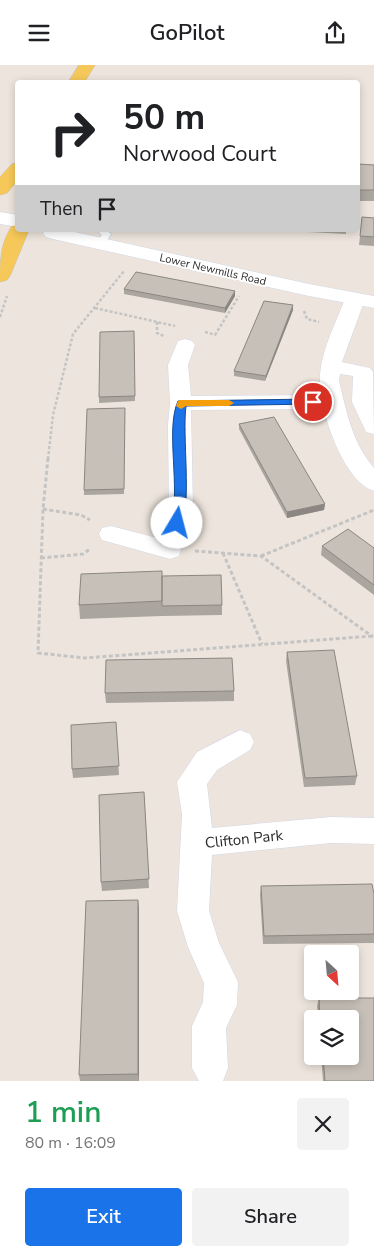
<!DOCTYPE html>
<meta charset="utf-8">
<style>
body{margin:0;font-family:"Nunito Sans",sans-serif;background:#f2f2f2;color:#202124;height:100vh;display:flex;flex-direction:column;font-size:19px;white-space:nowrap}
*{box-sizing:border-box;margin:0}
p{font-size:16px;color:#757577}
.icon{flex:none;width:28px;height:28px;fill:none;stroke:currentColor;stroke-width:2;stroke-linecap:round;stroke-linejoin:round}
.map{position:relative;height:1016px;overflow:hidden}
.side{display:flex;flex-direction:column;background:#fff;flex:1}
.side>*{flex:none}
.hud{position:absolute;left:15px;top:15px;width:345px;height:152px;border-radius:5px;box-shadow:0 2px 8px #0003;background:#fff;color:#202124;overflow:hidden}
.needle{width:32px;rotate:154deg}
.fabs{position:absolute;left:304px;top:880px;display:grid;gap:10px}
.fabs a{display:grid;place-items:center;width:55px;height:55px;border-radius:5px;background:#fff;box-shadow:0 2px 8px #0003;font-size:25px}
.pin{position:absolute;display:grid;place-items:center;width:42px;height:42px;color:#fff;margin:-21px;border:2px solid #fff;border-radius:50%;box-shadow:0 1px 5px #0007}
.me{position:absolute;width:55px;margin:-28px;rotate:8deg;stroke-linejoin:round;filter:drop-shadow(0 0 4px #0008)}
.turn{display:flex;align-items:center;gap:18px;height:105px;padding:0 25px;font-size:22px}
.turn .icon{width:65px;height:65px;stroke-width:2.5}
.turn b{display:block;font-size:35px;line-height:42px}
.then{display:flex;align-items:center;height:48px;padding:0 25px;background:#0003;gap:10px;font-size:19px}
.round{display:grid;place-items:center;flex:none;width:52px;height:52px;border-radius:5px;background:#f2f2f2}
.head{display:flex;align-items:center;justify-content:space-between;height:85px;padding:0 25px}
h1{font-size:30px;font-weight:600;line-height:38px;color:#1e9e55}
.cta{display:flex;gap:10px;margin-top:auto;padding:10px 25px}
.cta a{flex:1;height:58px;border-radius:5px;background:#1a73e8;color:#fff;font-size:20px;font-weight:600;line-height:58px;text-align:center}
.cta a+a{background:#f2f2f2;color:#202124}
header{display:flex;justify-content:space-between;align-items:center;height:65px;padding:0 25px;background:#fff;font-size:22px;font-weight:600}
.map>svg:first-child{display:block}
</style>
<header><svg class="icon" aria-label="menu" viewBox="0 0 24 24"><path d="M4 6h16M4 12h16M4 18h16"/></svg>GoPilot<svg class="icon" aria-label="share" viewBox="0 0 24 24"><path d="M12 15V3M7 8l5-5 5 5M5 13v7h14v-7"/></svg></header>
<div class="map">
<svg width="374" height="1016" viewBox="0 0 374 1016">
<rect width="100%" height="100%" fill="#ede5dd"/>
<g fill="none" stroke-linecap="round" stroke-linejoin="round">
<g stroke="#d2d6e4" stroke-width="2">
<path id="service" d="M96 165H106L111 169 104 180 96 178 102 170Z"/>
</g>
<g stroke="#d2d6e4" stroke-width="1">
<path id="minor" d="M355 228 362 230 365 234 342 297 370 303 373 307 374 369 366 367 352 337 353 311 340 309 339 316C347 348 352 377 374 403V426C348 418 329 368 324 344L191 345 193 444 179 491 170 494 102 475 99 469 102 463 111 461 161 474 169 444 168 360 170 338 168 300 178 276 185 274 192 276 195 280 188 300 191 331 321 330C315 297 333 265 345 234L348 230Z
M240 665 250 669 254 677 250 685 217 705 207 719 212 763 331 752 374 753V779L331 778 212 790 209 846 219 878 238 917 237 940 226 963 228 1003 223 1016H199L192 1003V961L203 937 204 918 188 882 177 846 182 749 177 717 197 687Z"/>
</g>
<g stroke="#d2d6e4" stroke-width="1">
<path id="tertiary" d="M0 147 18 150V162L0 159Z
M45 165H66L309 219 374 231V243L309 231 53 174 46 172 43 168Z"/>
</g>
<g stroke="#c4c4c4" stroke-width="1">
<path id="primary" d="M79 0H95L84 18H68Z
M18 98V115L7 128 0 130V112L12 99Z
M18 160V165H29L10 211 7 215 0 217C0 196 0 179 12 161Z"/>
</g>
<path stroke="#c4c4c4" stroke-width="2.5" stroke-dasharray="3 2" stroke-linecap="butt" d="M95 243 175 261
M304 246 307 254 319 257
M0 252 7 231
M157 257V268L164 271
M205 267 216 270
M215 270 239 231
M48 394 53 350 73 269 124 206"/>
<path stroke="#c4c4c4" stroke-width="3" stroke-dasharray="4 2.5" stroke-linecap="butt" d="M48 393 43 444 38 588 85 593 373 571
M43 444 81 450 90 455
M195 486 261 491 373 572
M223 488 262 579
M261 491 374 445
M41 493 83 489 90 484"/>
<use href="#service" fill="#fff" fill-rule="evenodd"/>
<use href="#minor" fill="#fff" fill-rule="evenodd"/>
<use href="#tertiary" fill="#fff" fill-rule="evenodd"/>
<use href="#primary" fill="#f6c859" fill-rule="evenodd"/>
</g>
<path fill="#aaa59e" d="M358 99 374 100V136H358Z
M362 152 374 153V181L359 180Z
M289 165H346V169L289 166Z
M124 224 235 226V231L225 248 124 229Z
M293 245 265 316 234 311V306Z
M134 266 135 336 99 338V332Z
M125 348 124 429 84 430V425Z
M239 359 325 439 324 445 287 453 239 364Z
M322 481 374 483V530L321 490Z
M162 511 222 540V550L162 551 80 554 79 540Z
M287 587 357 711 355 720 304 722 286 596Z
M234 626V636L106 638 105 628Z
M116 657 119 710 73 713 72 704Z
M144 727 149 823 102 826 101 817Z
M261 821 374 829V878L263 879 260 830Z
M138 835 139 1016H80L79 1010Z
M319 933H374V1016H323L321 991H350V954H318L317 941Z"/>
<path fill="#8b8681" d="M235 226V231L225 248V243Z
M293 240V245L265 316 266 311Z
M325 439 324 445 287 453V447Z
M138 835 139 843V1016L138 1009Z"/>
<path fill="#c6c0b8" stroke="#8b8681" d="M358 99 374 100V125H358Z
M362 152 374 153V172L360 171Z
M136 207 235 226 225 243 124 224Z
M264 236 293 240 266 311 234 306Z
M134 266 135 331 99 332 100 267Z
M125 343 124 424 84 425 87 344Z
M274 352 325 439 287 447 239 359Z
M348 464 374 483V520L322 481Z
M162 506V536L79 540 81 509Z
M221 510 222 540 162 541V511Z
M334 585 357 711 305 713 287 587Z
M232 593 234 626 105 628 106 595Z
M116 657 119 701 72 704 71 660Z
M144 727 149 814 101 817 99 730Z
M372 819 374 829V869L264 871 261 821Z
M138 835V1009L79 1010 86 836Z
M319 933H374V1016H325L323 991H350V954H320Z"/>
<path fill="#1a73e8" stroke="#114b97" d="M313 334 317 335V339L186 341C182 371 192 439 181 460H173L171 458C181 422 165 365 178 336Z"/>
<path fill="#f59e0b" d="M181 335H229L234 338 229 341H186L181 344 176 341 178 336Z"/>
<g text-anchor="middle" stroke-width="4" stroke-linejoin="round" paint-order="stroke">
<g font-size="11" fill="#2b2b2b" stroke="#fff">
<text transform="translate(213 204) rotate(13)" y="4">Lower Newmills Road</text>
</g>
<g font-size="15" fill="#2b2b2b" stroke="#fff">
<text transform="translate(244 774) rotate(-6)" y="5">Clifton Park</text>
</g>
</g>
</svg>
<div class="fabs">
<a><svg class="needle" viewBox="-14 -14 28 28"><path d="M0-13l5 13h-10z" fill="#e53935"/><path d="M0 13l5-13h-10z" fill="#757577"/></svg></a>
<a><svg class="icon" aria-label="layers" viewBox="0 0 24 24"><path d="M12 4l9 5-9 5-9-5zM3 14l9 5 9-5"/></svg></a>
</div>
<div class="pin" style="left:313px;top:337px;background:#d93025"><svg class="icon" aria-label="arrive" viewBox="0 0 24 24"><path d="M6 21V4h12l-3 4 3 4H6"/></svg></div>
<svg class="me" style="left:177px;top:458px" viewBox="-20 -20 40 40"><circle r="19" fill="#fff"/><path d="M0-13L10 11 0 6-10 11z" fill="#1a73e8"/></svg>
<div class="hud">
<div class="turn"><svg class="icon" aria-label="right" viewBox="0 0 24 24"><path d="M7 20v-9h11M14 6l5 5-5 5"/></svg><div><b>50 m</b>Norwood Court</div></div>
<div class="then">Then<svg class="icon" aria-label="arrive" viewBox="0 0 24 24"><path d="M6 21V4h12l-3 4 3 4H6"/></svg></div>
</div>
</div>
<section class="side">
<div class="head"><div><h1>1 min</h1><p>80 m · 16:09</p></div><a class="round"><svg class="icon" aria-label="close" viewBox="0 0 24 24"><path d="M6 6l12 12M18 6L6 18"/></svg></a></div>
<div class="cta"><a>Exit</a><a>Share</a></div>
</section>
